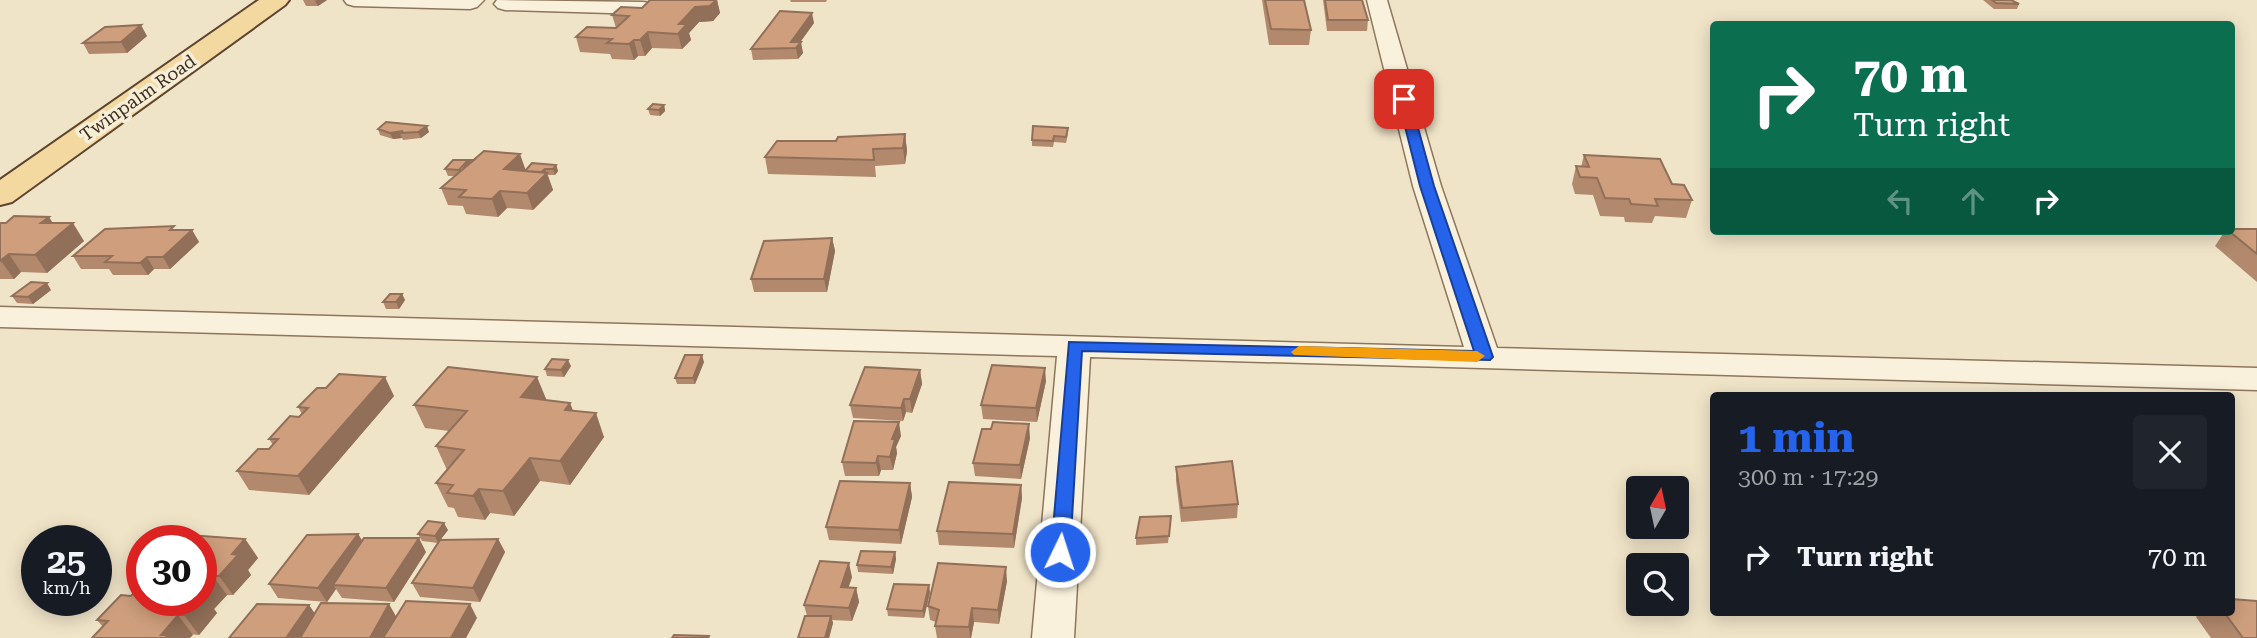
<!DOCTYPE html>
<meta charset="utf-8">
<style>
body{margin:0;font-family:"Roboto Serif",serif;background:#20242c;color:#f1f3f6;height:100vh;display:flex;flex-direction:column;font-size:26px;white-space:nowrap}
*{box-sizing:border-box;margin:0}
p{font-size:23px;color:#9ea1a6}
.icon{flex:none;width:38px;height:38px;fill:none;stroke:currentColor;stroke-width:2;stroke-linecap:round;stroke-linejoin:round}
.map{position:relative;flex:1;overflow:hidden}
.sheet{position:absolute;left:1710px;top:392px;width:525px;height:224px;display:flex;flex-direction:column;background:#171b24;border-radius:7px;box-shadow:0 4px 18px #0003}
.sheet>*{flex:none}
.guide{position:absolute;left:1710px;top:21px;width:525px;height:214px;border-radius:7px;box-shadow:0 4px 18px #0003;background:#0b6e4f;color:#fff;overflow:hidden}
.needle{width:46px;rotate:9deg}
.buttons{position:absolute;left:1626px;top:476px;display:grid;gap:14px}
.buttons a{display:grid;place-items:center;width:63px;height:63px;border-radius:7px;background:#171b24;box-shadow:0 4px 18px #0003;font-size:35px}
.speed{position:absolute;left:21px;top:525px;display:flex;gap:14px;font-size:35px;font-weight:700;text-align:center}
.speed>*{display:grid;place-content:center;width:91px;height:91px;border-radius:50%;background:#171b24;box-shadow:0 4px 18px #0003;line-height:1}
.speed small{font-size:18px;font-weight:400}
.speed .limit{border:10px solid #d22;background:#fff;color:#111}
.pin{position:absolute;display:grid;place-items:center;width:60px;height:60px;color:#fff;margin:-30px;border-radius:14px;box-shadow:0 4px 10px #0006}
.me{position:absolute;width:77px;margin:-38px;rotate:4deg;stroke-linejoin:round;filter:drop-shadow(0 0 5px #0008)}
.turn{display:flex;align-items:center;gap:24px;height:147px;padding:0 28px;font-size:32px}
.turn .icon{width:91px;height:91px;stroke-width:2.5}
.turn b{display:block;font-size:49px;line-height:60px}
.lanes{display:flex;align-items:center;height:66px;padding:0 28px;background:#0003;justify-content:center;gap:35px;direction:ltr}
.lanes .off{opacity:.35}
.round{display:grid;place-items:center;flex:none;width:74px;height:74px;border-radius:7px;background:#20242c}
.headline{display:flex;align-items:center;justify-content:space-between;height:119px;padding:0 28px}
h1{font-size:42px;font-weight:700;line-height:52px;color:#2563eb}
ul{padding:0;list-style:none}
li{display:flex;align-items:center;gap:21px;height:91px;padding:0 28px}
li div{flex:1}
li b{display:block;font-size:26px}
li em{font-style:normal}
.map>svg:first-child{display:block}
</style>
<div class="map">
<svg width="2257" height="638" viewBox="0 0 2257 638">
<rect width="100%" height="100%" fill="#f0e4c8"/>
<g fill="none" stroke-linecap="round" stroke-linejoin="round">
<g stroke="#8d765c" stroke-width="3">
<path id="minor" d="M344 0H484L477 7 470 9 354 6 347 4Z
M497 0 643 2 651 3 654 8 651 13 643 14 505 10 498 8 494 4Z
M1367 0H1387L1441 186 1497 348 2257 368V390L1090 357 1074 638H1032L1057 356 0 327V307L1464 347 1413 186Z"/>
</g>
<g stroke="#5b4430" stroke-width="4">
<path id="major" d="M259 0H289L285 5 12 202 0 205V180Z"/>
</g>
<use href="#minor" fill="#faf1dc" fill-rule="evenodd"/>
<use href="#major" fill="#f3d9a0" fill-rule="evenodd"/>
</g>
<path fill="#b2896c" d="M303 0H327L318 6H306Z
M650 0H717L720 13 713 21 699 22 689 33 691 40 682 49 652 48 645 56H638L634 60 612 59 610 54 580 52 576 37 616 28 612 15 642 8Z
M790 0H827L826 2H791Z
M1262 0H1304L1311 30 1309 45H1269Z
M1323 0H1362L1368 20 1367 31H1327Z
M1983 0H2011L2019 4 2017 9H1994Z
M814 23 800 42 803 53 798 59 753 60 751 49Z
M147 36 127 53 89 54 83 43Z
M664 105 665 111 660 116 650 115 648 109Z
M378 129 429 132 421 138 403 140 402 138 393 139 380 135Z
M905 134 907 151 905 164 875 166 876 177 768 174 765 157 836 141Z
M1068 134 1066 143 1054 142 1053 147 1032 146V140Z
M1584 155 1672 184 1692 200 1686 218 1655 216 1652 223 1625 222 1624 217 1600 216 1593 195 1575 194 1572 184 1576 166 1581 167Z
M556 165 558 171 555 175H548L553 190 533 210 507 208 498 217 466 214 463 206 448 205 441 188 455 176H448L445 169 525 170Z
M0 223H54L84 241 47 273 21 272 14 279H0Z
M2257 229V282L2215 246 2225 231Z
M176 230H192L199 242 170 269H154L148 275H113L109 269H81L73 256Z
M832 238 835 251 827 292H754L751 279Z
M51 290 33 304 17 303 12 296Z
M402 294 405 300 399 309H386L383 302Z
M704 362 695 384H677L675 378Z
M571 366 564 377 547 376 545 369Z
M920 370 922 384 912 413 906 412 903 421 853 418 850 405Z
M1046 381 1037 422 983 419 981 405Z
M394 396 309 495 249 490 237 471 269 449 273 445 269 439 302 414 298 407Z
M546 400 570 403 573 411 604 437 570 485 540 481 514 516 490 513 485 520 458 517 454 508 448 507 436 483 447 470 436 446 449 431 425 428 414 405Z
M901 436 896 447 897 453 893 470H881L879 476H845L842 462Z
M1030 438 1021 479 975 476 973 463Z
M1176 467 1238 504 1237 518 1181 522 1176 481Z
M910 483 912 497 901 544 829 540 826 527Z
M1021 485 1022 498 1014 548 939 545 937 531Z
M1171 516 1168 543 1136 545V538Z
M448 530 438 543 422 541 418 534Z
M358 534 362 540 426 552 394 602 342 598 336 589 327 602 278 598 269 584Z
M245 539 258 558 248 570 251 575 233 595H227L214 609 217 613 199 635 103 627 97 620 131 596 140 586 135 580 142 573V600L201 541Z
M498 539 505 552 480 602 420 597 412 583Z
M895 552 896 559 893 574 858 572 857 565Z
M852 577 848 588H856L859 602 852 621 832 620 833 623 829 638H798L807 616 804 605Z
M1007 581 999 624 974 622 971 638H937L935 626 936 622 930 620 928 606Z
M930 592 924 618 888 616 887 609Z
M2200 612H2231L2257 638H2211L2196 617Z"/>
<path fill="#916f58" d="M317 0H327L318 6 315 1Z
M716 0H717L720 13 713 21 699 22 689 33 691 40 682 49 678 34 679 24 695 7Z
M812 13 814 23 796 48 791 42Z
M141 25 147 36 127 53 121 42Z
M648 32 652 48 645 56 640 40Z
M634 40 638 56 634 60 629 44Z
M801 42 803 53 798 59 796 48Z
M664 105 665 111 660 116 659 110Z
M427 126 429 132 421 138 418 132Z
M403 131 400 133 402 138 393 139 390 133Z
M905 134 907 151 905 164 903 148Z
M520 154 526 171 504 169Z
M556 165 558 171 555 175 553 169Z
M545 169 553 190 533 210 527 193 541 173Z
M500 191 507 208 498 217 492 199Z
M49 217 60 234 73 223 84 241 47 273 35 255 41 223Z
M192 230 199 242 170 269 163 257Z
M832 238 835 251 827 292 824 279Z
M9 254 21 272 14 279 1 261Z
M147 257 154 269 148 275 140 263Z
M47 283 51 290 33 304 28 297Z
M402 294 405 300 399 309 396 302Z
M702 355 704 362 695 384 693 378Z
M568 360 571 366 564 377 561 370Z
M1045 368 1046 381 1037 422 1036 408Z
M920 370 922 384 912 413 910 399Z
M385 377 394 396 309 495 298 476Z
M537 377 547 401 521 397Z
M904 399 906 412 903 421 901 408Z
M570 403 579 427 565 410Z
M596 413 604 437 570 485 560 461Z
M899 422 901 436 896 447 897 453 893 470 890 457 892 439Z
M1029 424 1030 438 1021 479 1020 465Z
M878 456 881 470 879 476 876 463Z
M530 458 540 481 514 516 503 491Z
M910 483 912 497 901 544 899 530Z
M1021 485 1022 498 1014 548 1013 534Z
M479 489 490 513 485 520 473 496Z
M444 523 448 530 438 543 435 536Z
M358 534 366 548 333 585 336 589 327 602 318 588Z
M419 538 426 552 394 602 386 588Z
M245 539 258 558 248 570 251 575 233 595 219 576 232 554Z
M498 539 505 552 480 602 473 588Z
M895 552 896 559 893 574 891 567Z
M849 563 852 577 844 601 841 587Z
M1006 567 1007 581 999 624 998 610Z
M213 576 227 595 214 609 217 613 199 635 184 615 197 600H201V589Z
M929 585 930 592 924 618 923 611Z
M856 588 859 602 852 621 849 608Z
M389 604 397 618 386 638H370Z
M470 604 477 618 466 638H451Z
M309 605 318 618 304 638H286Z
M972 608 974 622 971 638H970L969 627Z
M178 615 193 635 190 638H164L161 635Z
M831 616 833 623 829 638H825Z"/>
<path fill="#cf9f7d" stroke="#916f58" stroke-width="2" d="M650 0H716L710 6 695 7 679 24H687L678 34 648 32 640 40H634L629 44 607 43 612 39 576 37 587 27 616 28 629 16 612 15 621 7 642 8Z
M1265 0H1304L1311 30 1271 29Z
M1325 0H1362L1368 20H1328Z
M1992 0H2011L2019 4 1996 3Z
M780 11 812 13 791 42H801L796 48 751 49Z
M141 25 121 42 83 43 105 27Z
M653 104 664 105 659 110 648 109Z
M386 122 427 126 418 132 400 133 403 131 390 133 378 129Z
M1033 126 1068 128 1066 137 1054 136 1053 141 1032 140Z
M905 134 903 148 873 149 874 160 765 157 777 141H836L838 137Z
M484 151 520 154 504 169 547 173 527 193 500 191 492 199 459 197 466 190 441 188Z
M1584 155 1660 159 1672 184 1684 185 1692 200 1655 199 1658 206 1631 204 1629 199 1605 198 1597 178 1580 177 1576 166 1589 167Z
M453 160H468L459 170 445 169Z
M470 160H474L462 170Z
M532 163 556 165 553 169H545L541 172 525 171Z
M14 216 49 217 41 223H73L35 255 9 254 0 261V223H6Z
M174 226 170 230H192L163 257H147L140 263 105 262 112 256H73L105 229Z
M2231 229H2257V254L2229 231H2231Z
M832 238 824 279H751L764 241Z
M31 282 47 283 28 297 12 296Z
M390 294H402L396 302H383Z
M685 355H702L693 378H675Z
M552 359 568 360 561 370 545 369Z
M992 365 1045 368 1036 408 981 405Z
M448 367 537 377 521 397 570 403 565 410 596 413 560 461 530 458 503 491 479 489 473 496 447 493 453 485 436 483 464 450 436 446 467 411 414 405Z
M865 367 920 370 910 399H904L901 408 850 405Z
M339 374 385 377 298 476 237 471 258 449H269L278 439H269L290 416 299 417 308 408 298 407 317 388H326Z
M854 421 899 422 892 439H895L890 457 878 456 876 463 842 462Z
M993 422 1029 424 1020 465 973 463 982 429H991Z
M1232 461 1238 504 1182 508 1176 467Z
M840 481 910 483 899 530 826 527Z
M949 482 1021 485 1013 534 937 531Z
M1171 516 1169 536 1136 538 1140 517Z
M428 521 444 523 435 536 418 534Z
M358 534 318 588 269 584 307 535Z
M188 535 245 539 232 554 238 555 219 576H213L201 589V541H182Z
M364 538H419L386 588 333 585Z
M498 539 473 588 412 583 440 540Z
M861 551 895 552 891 567 857 565Z
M820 561 849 563 841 587 856 588 849 608 804 605Z
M938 563 1006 567 998 610 972 608 969 627 935 626 939 610 928 606Z
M142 573V580H135Z
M142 584V600H197L184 615H178L161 635H168L165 638H92L108 621 97 620 121 595 131 596Z
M894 584 929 585 923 611 887 609Z
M2231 599 2257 601V638H2243L2224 612H2231Z
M406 601 470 604 451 638H383Z
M321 603 389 604 370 638H300Z
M257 604 309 605 286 638H229Z
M805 616H831L825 638H798Z
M674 635 709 636 708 638H672Z"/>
<path fill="#2563eb" stroke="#184099" stroke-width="2" d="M1404 95 1410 99 1434 186 1493 357 1490 360 1082 351 1070 552 1068 558 1060 560 1053 558 1051 552 1069 342 1474 351 1420 186 1398 99Z"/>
<path fill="#f59e0b" d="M1299 346 1477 351 1485 356 1477 362 1294 355 1291 352Z"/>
<g text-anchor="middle" stroke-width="7" stroke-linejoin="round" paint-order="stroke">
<g font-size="18" fill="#3d2e20" stroke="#f7eed8">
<text transform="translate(138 98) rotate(-35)" y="6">Twinpalm Road</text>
</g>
</g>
</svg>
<div class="buttons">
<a><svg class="needle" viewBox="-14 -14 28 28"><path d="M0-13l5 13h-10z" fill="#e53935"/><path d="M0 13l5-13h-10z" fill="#9ea1a6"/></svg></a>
<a><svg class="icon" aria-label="search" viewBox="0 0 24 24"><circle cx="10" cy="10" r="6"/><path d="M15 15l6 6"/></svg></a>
</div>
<div class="speed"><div>25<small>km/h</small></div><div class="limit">30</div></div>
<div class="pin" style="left:1404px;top:99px;background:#d93025"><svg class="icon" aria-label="arrive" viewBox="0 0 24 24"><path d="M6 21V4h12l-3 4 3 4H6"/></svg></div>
<svg class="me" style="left:1060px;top:552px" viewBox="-20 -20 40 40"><circle r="17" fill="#2563eb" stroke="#fff" stroke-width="3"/><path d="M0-11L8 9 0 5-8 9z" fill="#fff"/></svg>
<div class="guide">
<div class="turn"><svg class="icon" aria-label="right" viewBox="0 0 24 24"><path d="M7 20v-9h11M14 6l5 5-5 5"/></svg><div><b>70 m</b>Turn right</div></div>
<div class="lanes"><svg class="icon off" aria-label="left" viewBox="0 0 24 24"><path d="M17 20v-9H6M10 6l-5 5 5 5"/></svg><svg class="icon off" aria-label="ahead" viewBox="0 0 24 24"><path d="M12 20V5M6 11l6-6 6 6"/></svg><svg class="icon" aria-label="right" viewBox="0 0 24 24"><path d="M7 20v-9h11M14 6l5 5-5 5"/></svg></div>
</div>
<section class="sheet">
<div class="headline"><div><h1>1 min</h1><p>300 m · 17:29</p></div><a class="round"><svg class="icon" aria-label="close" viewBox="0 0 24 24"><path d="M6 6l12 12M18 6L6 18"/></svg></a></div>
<ul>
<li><svg class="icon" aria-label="right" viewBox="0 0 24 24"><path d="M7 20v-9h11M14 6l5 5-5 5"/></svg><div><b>Turn right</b></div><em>70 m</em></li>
</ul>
</section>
</div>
